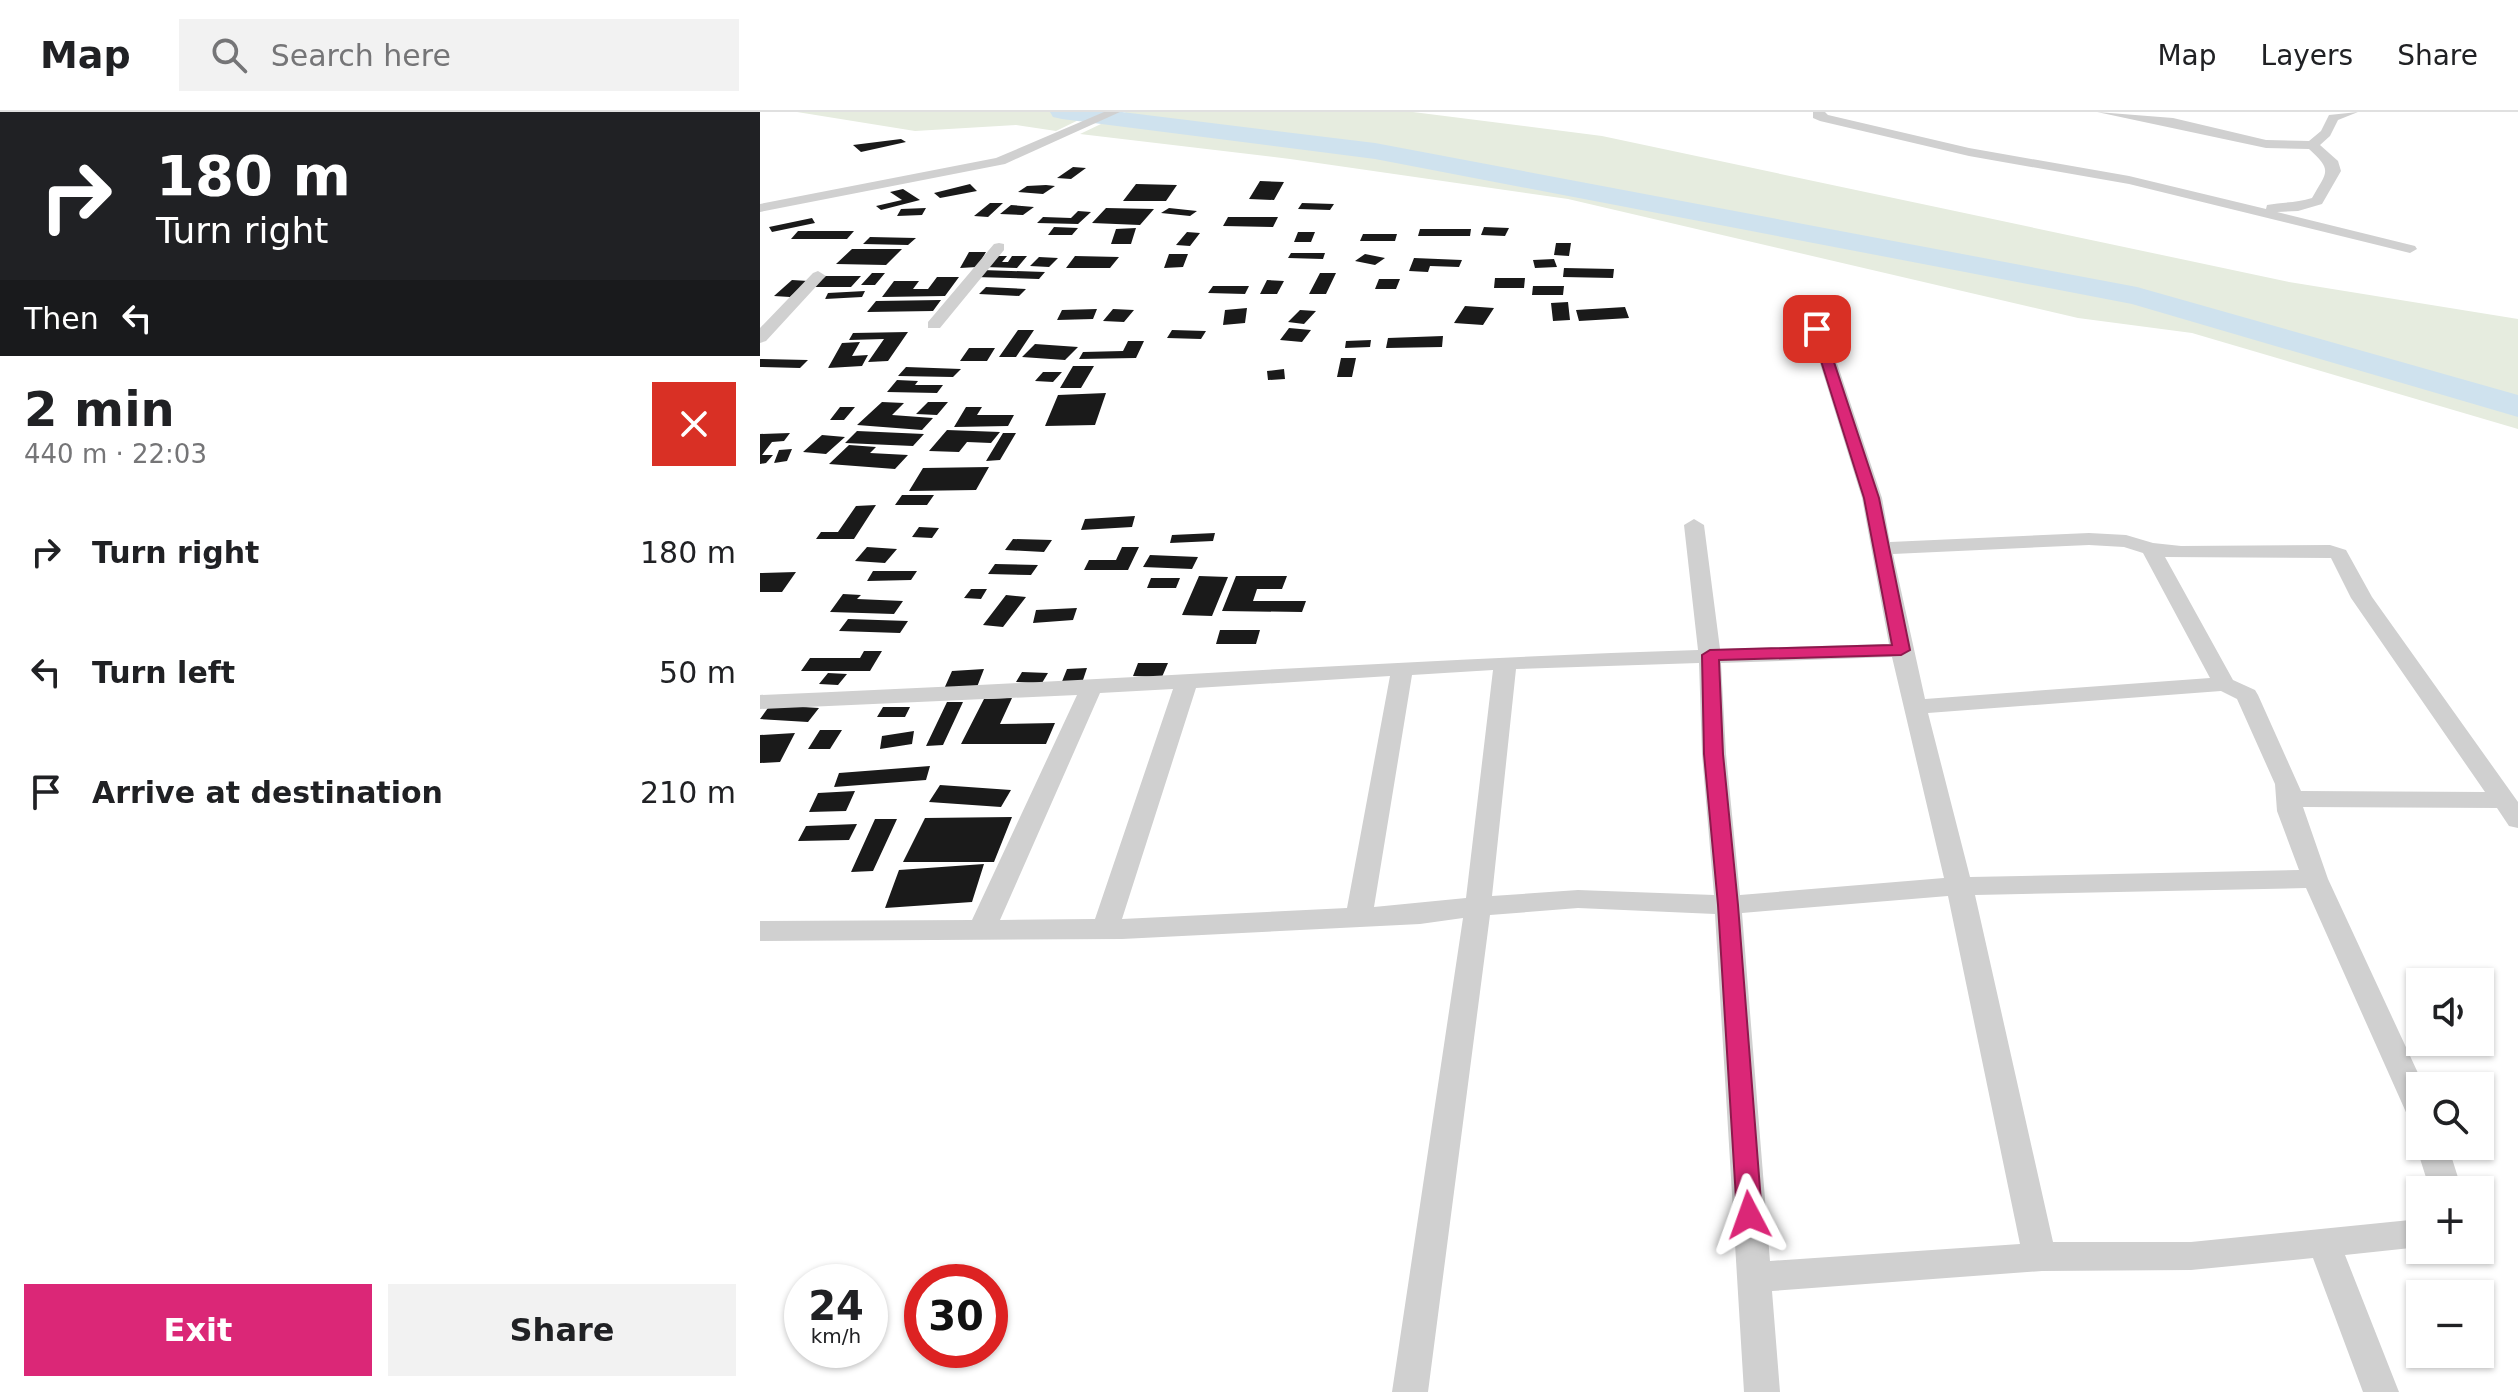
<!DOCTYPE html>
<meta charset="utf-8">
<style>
body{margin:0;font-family:"DejaVu Sans",sans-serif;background:#f2f2f2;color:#202124;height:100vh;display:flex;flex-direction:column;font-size:30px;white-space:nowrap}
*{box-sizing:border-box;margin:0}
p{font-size:26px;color:#757577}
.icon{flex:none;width:44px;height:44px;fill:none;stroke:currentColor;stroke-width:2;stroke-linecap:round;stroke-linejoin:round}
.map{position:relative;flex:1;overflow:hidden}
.sheet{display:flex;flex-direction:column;background:#fff;width:760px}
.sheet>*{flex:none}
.hud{background:#202124;color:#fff;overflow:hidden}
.buttons{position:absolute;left:1646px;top:856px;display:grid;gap:16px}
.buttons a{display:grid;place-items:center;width:88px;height:88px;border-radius:0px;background:#fff;box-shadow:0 2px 6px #0004;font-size:40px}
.speed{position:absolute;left:24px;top:1152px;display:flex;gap:16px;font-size:40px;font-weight:700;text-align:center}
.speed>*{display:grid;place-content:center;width:104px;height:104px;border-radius:50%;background:#fff;box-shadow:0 2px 6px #0004;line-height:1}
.speed small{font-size:20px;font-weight:400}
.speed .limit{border:12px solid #d22;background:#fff;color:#111}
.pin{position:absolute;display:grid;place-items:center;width:68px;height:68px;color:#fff;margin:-34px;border-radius:16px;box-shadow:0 4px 12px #0006}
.me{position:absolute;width:88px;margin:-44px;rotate:356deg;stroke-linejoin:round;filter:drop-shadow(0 0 6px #0008)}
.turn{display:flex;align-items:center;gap:28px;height:168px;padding:0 24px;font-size:36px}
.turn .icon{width:104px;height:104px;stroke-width:2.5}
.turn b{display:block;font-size:56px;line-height:68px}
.then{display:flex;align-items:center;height:76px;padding:0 24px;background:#0003;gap:16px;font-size:30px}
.round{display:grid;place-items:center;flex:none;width:84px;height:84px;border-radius:0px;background:#f2f2f2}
.summary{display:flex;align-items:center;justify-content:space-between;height:136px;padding:0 24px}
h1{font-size:48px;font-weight:700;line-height:60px}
.primary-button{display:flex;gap:16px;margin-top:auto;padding:16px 24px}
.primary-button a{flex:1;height:92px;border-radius:0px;background:#db2777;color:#fff;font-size:32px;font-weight:700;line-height:92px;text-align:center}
.primary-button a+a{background:#f2f2f2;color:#202124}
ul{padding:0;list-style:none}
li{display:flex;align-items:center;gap:24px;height:120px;padding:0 24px}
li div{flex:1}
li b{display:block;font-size:30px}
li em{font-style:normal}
header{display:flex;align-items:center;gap:48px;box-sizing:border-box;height:112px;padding:0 40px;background:#fff;border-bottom:2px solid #e0e0e0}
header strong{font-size:38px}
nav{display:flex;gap:44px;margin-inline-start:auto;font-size:28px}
.search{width:560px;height:72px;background:#f2f2f2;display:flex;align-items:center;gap:20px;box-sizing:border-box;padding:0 28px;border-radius:0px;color:#757577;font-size:30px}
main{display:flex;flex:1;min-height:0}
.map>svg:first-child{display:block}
</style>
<header>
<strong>Map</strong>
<div class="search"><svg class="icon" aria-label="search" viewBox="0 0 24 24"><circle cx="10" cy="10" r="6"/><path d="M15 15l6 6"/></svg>Search here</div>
<nav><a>Map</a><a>Layers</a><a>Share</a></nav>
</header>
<main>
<section class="sheet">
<div class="hud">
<div class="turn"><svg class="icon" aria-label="right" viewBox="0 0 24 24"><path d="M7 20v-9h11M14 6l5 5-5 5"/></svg><div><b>180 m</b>Turn right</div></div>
<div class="then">Then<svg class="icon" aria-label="left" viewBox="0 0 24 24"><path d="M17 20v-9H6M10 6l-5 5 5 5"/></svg></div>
</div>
<div class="summary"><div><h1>2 min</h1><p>440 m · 22:03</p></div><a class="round" style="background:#d93025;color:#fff"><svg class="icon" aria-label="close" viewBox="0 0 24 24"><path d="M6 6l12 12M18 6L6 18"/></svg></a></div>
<ul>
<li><svg class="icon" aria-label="right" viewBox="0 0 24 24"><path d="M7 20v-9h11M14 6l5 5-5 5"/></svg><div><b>Turn right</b></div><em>180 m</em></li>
<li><svg class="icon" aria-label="left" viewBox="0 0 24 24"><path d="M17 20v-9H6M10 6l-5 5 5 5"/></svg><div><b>Turn left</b></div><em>50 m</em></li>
<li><svg class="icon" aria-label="arrive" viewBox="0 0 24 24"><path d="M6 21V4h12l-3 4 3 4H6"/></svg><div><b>Arrive at destination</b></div><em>210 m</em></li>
</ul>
<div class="primary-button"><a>Exit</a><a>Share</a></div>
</section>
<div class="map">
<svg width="1758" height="1280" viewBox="0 0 1758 1280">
<rect width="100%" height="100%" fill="#fff"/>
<path fill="#e6ecdf" d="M37 0H335L296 19 256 13 155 19Z
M366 0H653L842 24 1529 170 1758 207V317L1432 221 1318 206 808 87 530 47 320 22Z"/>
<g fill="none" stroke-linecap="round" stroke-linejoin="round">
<path fill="#cfe2ee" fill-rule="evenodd" d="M290 0H362L615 31 1377 175 1758 283V305L1372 192 615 47 302 7 293 5Z"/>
</g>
<path fill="#1a1a1a" d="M141 27 146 30 101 40 93 33Z
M313 55 326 56 311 67 297 66Z
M500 69 524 70 514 88 489 87Z
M210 72 217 79 180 86 174 81Z
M376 72 417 73 406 89H363Z
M286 73 295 74 283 82 258 80 267 74Z
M143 77 160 88 121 98 116 94 142 88 130 80Z
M230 91H243L228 105 214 104Z
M542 91 574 92 570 98 538 97Z
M251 93 274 95 263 103 240 102Z
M166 96 162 103 137 104 141 97Z
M346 96 394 97 380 113 332 111Z
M409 96 437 99 430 104 401 101Z
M318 99 331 100 318 112 277 111 283 105 311 106Z
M468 105H518L513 115 463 114Z
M52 106 55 111 12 120 9 115Z
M294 115 318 116 312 123H288Z
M724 115 749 116 745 124 721 123Z
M376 116 371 132H351L356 117Z
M660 117H711L710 124H658Z
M38 119H94L87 127H31Z
M427 120 440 121 430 134 416 133Z
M538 120H555L551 130H534Z
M603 122H637L635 129H600Z
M110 125 156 126 148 133 103 132Z
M796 131H811L809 144 794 143Z
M92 137H142L126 153 76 152Z
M209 140H226L217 155 200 156Z
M531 141H565L563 147 528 146Z
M409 142H428L423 155 404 156Z
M605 142 625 146 615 153 595 149Z
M234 144H247L242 150H248L252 144H267L257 156 224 155Z
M315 144 359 145 350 156H306Z
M279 145 298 146 289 155 270 154Z
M654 146 702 148 699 155 670 154 668 160 649 159Z
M794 147 797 155 775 156 773 148Z
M804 156 854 157 853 166 803 165Z
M222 158 285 160 279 167 216 165Z
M112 161H125L115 173H101Z
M560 161H576L566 182H549Z
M63 164H101L91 175H53Z
M177 165H199L185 184 122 185 134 169H159L153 177H168Z
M735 166H765L764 176H734Z
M619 167H640L636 177H615Z
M32 168 48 169 30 185 14 184Z
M507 168 524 169 517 182H500Z
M453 174H489L485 182 448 181Z
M773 174H804L803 183H772Z
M226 175 266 177 259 184 219 182Z
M105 179 102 185 65 187 68 181Z
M181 188 173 199 107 200 116 189Z
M808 190 810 208 793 209 791 191Z
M705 194 734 196 723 213 694 211Z
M865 195 869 206 819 209 816 198Z
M487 196 485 211 463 213 465 198Z
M337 197 333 207 297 208 302 198Z
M353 197 374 198 364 210 343 209Z
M540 198 556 199 544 212 528 210Z
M529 216 551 218 542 230 520 228Z
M258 218H274L256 245H239Z
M412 218 446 219 441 227 407 226Z
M148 220 128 249 108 250 124 227 89 228 93 221Z
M683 224 682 235 626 236 628 226Z
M611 228 610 235 585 236 586 229Z
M368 229H384L376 246 319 247 323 240 363 239Z
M100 230 92 244 108 243 102 254 68 256 82 231Z
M275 232 318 235 305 248 262 245Z
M209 236H235L227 249H200Z
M581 246H596L592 265H577Z
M0 247 48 248 40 256 0 255Z
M313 254H334L321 276H300Z
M146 255 201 257 193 265 138 264Z
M524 257 525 267 508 268 507 259Z
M283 260H302L293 270 275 269Z
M137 268 158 269 155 273H183L177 281 127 280Z
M346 281 335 313 285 314 298 283Z
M122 290 144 291 132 303 173 306 162 318 97 313Z
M168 290H188L177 303 156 302Z
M80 295H95L84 308H70Z
M206 295H222L217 303H254L248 314 194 315Z
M187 318 240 320 231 331 207 330 199 340 169 339Z
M97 319 164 322 153 334 85 331Z
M30 321 24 329 12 330 2 343H13L6 351 0 352V322Z
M243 321H256L240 348 226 349Z
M62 323 85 325 66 342 43 340Z
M89 333 116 335 110 341 148 343 135 357 69 352Z
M32 337 27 349 14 351 19 338Z
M229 355 216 378 149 379 163 356Z
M142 383H174L167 393H135Z
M116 393 94 427H56L61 420H78L96 394Z
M375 404 372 415 321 418 325 407Z
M159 415 179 416 172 426 152 425Z
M455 421 453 429 410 431 412 423Z
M253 427 292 428 284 440 245 438Z
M107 435 137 437 125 451 95 449Z
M362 435H379L368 458H324L329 448H356Z
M390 443 438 445 432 457 383 455Z
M235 452 278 453 271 463 228 462Z
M113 459H157L151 468 107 469Z
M36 460 22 480H0V461Z
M439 464 468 465 452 504 422 503Z
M476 464H527L522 477H497L493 489H546L542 500 462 499Z
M391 466H420L416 476H387Z
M211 477H227L221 487 204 486Z
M83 482 101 483 97 487 143 489 134 502 70 500Z
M246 483 266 485 243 515 223 513Z
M317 496 313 508 273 511 276 498Z
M88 507 148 509 140 521 79 519Z
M460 518H500L496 532H456Z
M104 539H122L110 559H41L50 546H100Z
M378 551H408L402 565 373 564Z
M327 556 322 571 301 572 307 557Z
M224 557 217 575 184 577 192 559Z
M262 560 288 561 282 571 256 570Z
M68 561 87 562 78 573 59 572Z
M252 586 240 612 295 611 286 632H201L224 587Z
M187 590H203L183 633 166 634Z
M10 593 59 596 48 610 0 607Z
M123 595H150L145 605H117Z
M60 618H82L70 637H48Z
M154 619 152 632 120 637 122 624Z
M35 621 20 650 0 651V623Z
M170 654 166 668 74 675 79 661Z
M180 673 251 678 241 695 169 690Z
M95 679 86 699 49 700 58 681Z
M252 705 234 750H143L165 706Z
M115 707H137L113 759 91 760Z
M97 712 89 728 38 729 46 714Z
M224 752 212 790 125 796 139 758Z"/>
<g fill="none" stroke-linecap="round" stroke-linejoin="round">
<path fill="#d0d0d0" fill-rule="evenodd" d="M344 0H360L245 52 0 100V92L236 46Z
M1053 0H1065L1068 3 1209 36 1369 64 1506 97 1507 93C1522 90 1537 91 1552 86 1567 59 1573 59 1549 37L1506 36 1337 0 1413 6 1506 28 1549 29 1561 19 1569 3 1598 0 1578 8 1570 24 1560 33 1578 49 1581 59 1562 92 1538 99 1517 100 1655 134 1657 137 1650 141 1369 72 1209 44 1060 9 1053 6Z
M239 131 244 132V138L180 216H168V210L234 132Z
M58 159 66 164 63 167 6 229 0 231V216L53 161Z
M1052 195 1060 200 1122 386 1130 430 1329 421 1366 423 1393 431 1421 434 1570 433 1586 438 1612 485 1758 690V716L1749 714 1737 696 1543 695 1568 767 1664 974H1660V1010L1649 1007 1645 998 1546 776 1215 783 1293 1130H1431L1660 1107V1135L1585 1143 1639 1280H1603L1553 1146 1431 1158 1282 1159 1012 1179 1020 1280H984L955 802 818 796 730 803 668 1280H632L703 806 660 812 362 827 0 829V809L212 808 317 583 0 597V583C313 571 625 548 938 538L924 413 934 407 944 413 960 537 1129 532 1102 386 1044 200ZM1329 433 1364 435 1383 441 1450 566 1165 587 1133 442ZM1405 445 1571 446 1591 486 1725 680 1541 679 1498 583 1495 578 1473 568ZM1132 545 1184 766 980 783 966 642 961 551ZM939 551 942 642 954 783 818 778 732 784 756 557ZM733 558 706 786 614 795 652 563ZM630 564 587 796 362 807 436 576ZM413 577 335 807 240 808 340 581ZM1461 579 1477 587 1515 672 1517 699 1539 758 1210 765 1168 601ZM1188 784 1260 1132 1010 1149 982 801Z
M1660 1027V1034H1688L1702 1078H1670L1656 1034Z"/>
</g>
<path fill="#db2777" stroke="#8e194d" stroke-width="2" d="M1057 213 1063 217 1119 386 1150 538 1141 543 959 548 963 642 978 793 1002 1103 998 1110 989 1113 981 1110 977 1103 958 793 944 642 942 543 950 538 1132 533 1104 386 1051 217Z"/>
</svg>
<div class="buttons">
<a><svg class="icon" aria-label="sound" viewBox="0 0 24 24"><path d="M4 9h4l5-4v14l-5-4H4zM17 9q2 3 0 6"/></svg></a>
<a><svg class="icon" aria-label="search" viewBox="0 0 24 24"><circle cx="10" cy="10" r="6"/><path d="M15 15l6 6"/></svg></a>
<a>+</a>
<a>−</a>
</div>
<div class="speed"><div>24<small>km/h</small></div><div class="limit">30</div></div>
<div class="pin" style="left:1057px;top:217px;background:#d93025"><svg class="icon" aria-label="arrive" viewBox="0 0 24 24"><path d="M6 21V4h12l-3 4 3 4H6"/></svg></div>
<svg class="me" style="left:989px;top:1103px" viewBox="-20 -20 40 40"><path d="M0-17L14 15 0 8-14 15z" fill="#db2777" stroke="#fff" stroke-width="4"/></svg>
</div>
</main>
